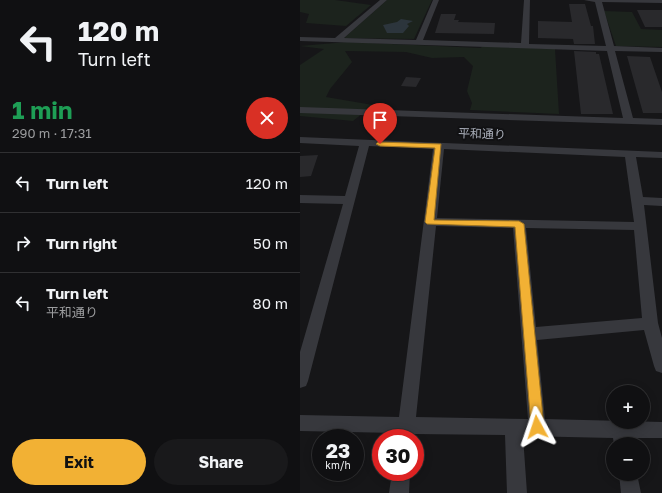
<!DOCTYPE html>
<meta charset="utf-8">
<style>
body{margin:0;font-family:"Golos Text","Noto Sans JP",sans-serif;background:#19191b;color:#f1f3f6;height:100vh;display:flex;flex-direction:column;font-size:15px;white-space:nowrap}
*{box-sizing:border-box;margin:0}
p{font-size:13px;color:#9c9d9f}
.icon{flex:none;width:22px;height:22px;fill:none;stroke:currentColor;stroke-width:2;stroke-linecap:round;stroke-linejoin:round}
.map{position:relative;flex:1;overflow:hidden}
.sheet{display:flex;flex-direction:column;background:#101012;width:300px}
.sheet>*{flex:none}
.top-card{background:#101012;color:#f1f3f6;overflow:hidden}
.fabs{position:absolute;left:306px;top:385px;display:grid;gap:8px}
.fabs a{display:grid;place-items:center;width:44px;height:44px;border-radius:50%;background:#101012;box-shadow:0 2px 10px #0003,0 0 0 1px #303032;font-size:20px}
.speed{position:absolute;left:12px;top:429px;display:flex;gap:8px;font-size:20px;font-weight:700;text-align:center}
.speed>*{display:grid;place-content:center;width:52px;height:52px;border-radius:50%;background:#101012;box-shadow:0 2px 10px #0003,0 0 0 1px #303032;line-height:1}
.speed small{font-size:10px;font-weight:400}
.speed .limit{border:6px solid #d22;background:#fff;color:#111}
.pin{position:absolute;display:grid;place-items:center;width:34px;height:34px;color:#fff;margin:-41px -17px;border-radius:50% 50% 50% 0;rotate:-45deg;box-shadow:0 0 4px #0007}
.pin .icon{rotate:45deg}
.me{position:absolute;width:44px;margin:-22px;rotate:355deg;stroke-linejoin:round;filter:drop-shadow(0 0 3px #0008)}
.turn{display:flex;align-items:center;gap:14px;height:84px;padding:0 12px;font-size:18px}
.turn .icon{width:52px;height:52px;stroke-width:2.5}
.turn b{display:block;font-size:28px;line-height:34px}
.round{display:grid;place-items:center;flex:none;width:42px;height:42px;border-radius:21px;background:#19191b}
.overview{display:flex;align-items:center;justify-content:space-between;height:68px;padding:0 12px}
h1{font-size:24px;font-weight:700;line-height:30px;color:#1e9e55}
.action{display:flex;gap:8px;margin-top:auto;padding:8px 12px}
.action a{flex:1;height:46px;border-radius:24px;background:#f2b134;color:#111;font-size:16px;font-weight:700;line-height:46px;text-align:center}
.action a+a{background:#19191b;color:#f1f3f6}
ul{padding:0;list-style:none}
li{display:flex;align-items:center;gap:12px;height:60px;padding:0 12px;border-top:1px solid #303032}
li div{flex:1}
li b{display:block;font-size:15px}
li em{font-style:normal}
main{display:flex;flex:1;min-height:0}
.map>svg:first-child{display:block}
</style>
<main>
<section class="sheet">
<div class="top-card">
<div class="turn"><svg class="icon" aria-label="left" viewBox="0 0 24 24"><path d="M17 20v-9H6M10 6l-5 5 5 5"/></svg><div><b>120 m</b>Turn left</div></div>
</div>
<div class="overview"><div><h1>1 min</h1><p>290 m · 17:31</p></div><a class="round" style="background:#d93025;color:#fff"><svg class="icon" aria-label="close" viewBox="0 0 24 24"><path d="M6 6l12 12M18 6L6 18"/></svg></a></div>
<ul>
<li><svg class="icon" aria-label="left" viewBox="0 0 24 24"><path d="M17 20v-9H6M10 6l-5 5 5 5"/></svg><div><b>Turn left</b></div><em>120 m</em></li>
<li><svg class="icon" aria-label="right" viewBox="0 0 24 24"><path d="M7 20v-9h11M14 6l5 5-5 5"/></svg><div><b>Turn right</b></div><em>50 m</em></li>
<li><svg class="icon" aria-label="left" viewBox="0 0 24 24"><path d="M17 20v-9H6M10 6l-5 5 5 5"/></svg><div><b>Turn left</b><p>平和通り</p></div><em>80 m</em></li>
</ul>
<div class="action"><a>Exit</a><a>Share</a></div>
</section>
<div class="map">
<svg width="362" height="493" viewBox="0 0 362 493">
<rect width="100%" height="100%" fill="#161618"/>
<path fill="#1c231d" d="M0 0H35L71 5 46 26 6 23 9 14 0 12Z
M87 0H132L114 39 44 38Z
M304 11 332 12 341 29 362 30V47L316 46Z
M47 42 181 48 182 46 255 49 259 114 170 110 172 103 167 91 173 66 164 57 132 58 106 52 45 51 52 62 30 89 26 97 73 105 53 121 0 116V65L24 49 0 46Z"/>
<path fill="#2c353c" d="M101 19 113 21 107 24 109 26 103 33H87L83 25 97 22Z"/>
<path fill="#29292c" d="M269 4H285L291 26H293L295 44H274L273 39 238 38V21L272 22Z
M337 10H362V27H345Z
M141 14H156L154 20H159L158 22 195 23 194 34 135 33Z
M274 51 296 52V54H299L313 114H281Z
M327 56 350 57 362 92V113H343Z
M106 77 121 78 116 87 101 86Z
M18 155 11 176 0 177V156Z"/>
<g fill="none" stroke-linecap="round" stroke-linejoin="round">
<path fill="#37383d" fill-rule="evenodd" d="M80 0H87L44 38 116 40 133 0H139L123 40 221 43 224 0H230L229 44 306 46 295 2 284 0H362V3L302 2 314 46 362 48V52L315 51 333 118 362 119V125L0 113V107L323 118 307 51 0 41V37L35 38Z
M0 137 362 152V158L336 157 343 197 362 198V206L344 205 358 323 362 338V373L356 371 354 366 344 330 237 340 245 419 362 422V438H331L332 444H314L313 438 223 436 227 493H207L205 435 114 434V438H96L97 433 0 431V415L99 417 133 149 69 146 8 381 6 386 0 388V352L43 204 0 203V195L45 196 59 146 0 143ZM144 149 325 157 334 222 137 218ZM136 226 213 228 228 419 116 417ZM226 228 334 230 342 318 236 327Z
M92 472H110L109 493H89Z
M319 474H337L341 493H321Z"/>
</g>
<path fill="#f2b134" stroke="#9d7322" d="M78 142 141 144 134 220 219 221 224 224 244 427 242 431 237 433 233 431 231 427 215 227 127 224 125 222 135 148 80 146 76 144Z"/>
<g text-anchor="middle" stroke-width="4" stroke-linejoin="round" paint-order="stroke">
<g font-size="12" fill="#a8adb8" stroke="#111113">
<text transform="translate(182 134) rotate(2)" y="4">平和通り</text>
</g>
</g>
</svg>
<div class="fabs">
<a>+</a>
<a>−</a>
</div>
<div class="speed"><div>23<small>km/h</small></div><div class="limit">30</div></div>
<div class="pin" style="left:80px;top:144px;background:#d93025"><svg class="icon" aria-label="arrive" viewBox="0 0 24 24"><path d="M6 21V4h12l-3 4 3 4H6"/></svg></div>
<svg class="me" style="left:237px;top:427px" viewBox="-20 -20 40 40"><path d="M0-17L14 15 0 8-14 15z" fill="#f2b134" stroke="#fff" stroke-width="4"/></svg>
</div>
</main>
